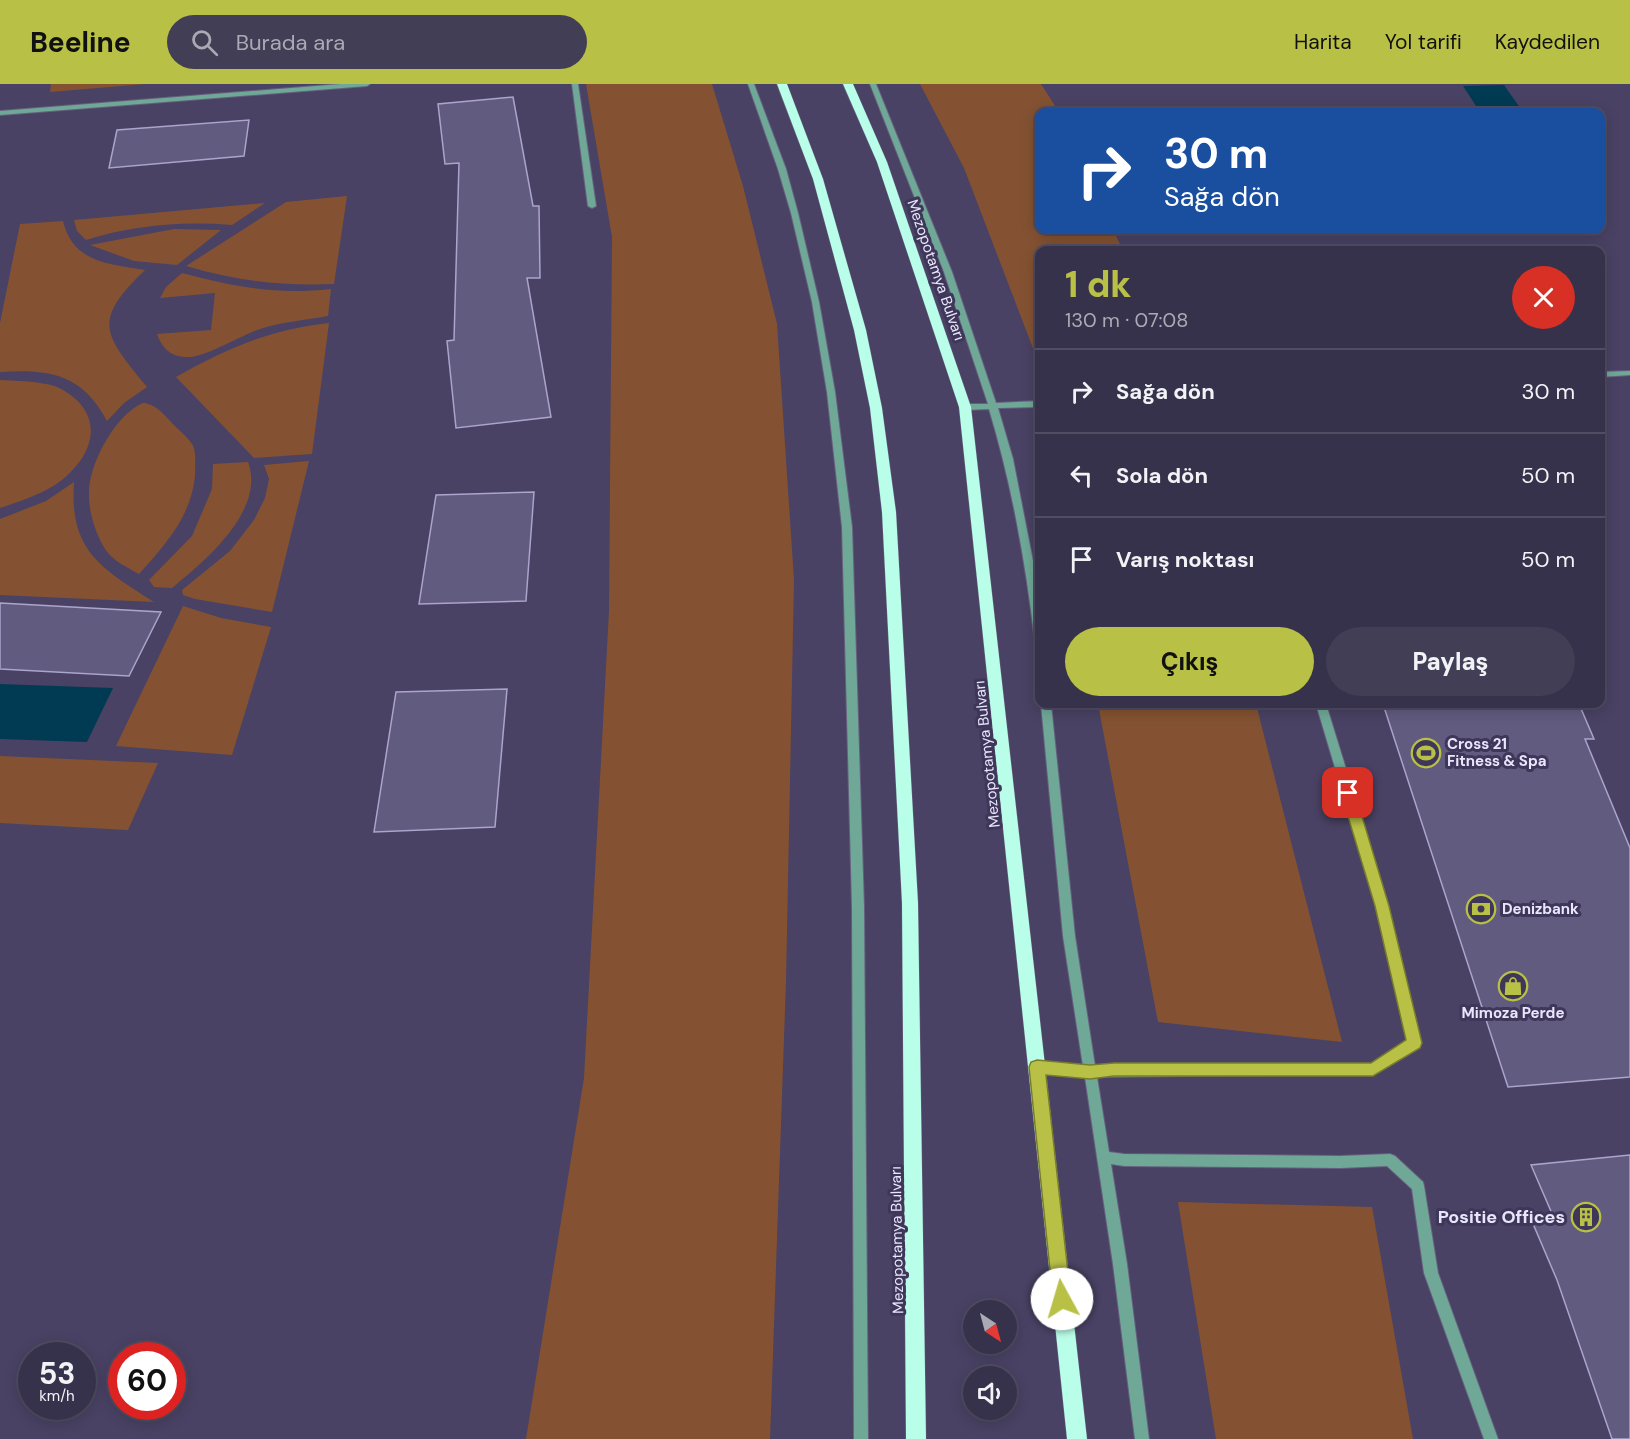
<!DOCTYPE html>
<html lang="tr">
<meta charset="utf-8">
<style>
body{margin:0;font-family:"DM Sans",sans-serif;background:#423e55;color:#f1f3f6;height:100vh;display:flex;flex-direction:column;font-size:22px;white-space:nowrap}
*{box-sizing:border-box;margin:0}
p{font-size:20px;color:#aaaab5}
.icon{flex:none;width:33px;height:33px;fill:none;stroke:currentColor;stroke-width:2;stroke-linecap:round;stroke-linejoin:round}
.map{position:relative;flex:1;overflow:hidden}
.details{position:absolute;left:1035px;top:162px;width:570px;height:462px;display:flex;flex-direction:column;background:#37324b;border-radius:12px;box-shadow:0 3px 15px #0003,0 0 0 2px #514d63}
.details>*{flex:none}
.guide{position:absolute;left:1035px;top:24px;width:570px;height:126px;border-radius:12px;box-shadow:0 3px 15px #0003,0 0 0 2px #514d63;background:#1a4fa0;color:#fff;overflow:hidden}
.needle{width:39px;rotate:144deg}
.controls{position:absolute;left:963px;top:1216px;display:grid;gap:12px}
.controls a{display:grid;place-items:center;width:54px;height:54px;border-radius:50%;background:#37324b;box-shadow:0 3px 15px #0003,0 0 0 2px #514d63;font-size:30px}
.speed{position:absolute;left:18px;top:1258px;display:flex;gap:12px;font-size:30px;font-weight:700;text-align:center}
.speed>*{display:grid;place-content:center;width:78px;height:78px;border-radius:50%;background:#37324b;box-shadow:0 3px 15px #0003,0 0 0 2px #514d63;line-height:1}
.speed small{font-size:15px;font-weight:400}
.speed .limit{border:9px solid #d22;background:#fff;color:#111}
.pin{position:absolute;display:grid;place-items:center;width:51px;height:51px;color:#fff;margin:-26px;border-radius:12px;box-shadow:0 3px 9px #0006}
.me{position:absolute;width:66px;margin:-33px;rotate:354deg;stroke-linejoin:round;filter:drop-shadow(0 0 4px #0008)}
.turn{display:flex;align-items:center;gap:21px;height:126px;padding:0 30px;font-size:27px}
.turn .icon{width:78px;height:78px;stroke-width:2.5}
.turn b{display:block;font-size:42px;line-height:51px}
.round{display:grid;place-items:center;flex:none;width:63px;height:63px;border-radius:32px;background:#423e55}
.head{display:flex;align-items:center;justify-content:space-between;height:102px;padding:0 30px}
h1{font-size:36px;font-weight:800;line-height:45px;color:#b9c046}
.cta{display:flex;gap:12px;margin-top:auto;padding:12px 30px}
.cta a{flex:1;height:69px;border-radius:36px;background:#b9c046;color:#111;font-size:24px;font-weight:800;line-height:69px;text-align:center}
.cta a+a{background:#423e55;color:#f1f3f6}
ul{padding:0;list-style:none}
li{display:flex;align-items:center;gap:18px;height:84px;padding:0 30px;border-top:2px solid #514d63}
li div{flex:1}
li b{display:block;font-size:22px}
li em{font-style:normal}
header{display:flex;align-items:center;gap:36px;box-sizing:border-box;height:84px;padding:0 30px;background:#b9c046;color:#111}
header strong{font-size:28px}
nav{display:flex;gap:33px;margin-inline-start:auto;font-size:21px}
.search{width:420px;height:54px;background:#423e55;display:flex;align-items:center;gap:15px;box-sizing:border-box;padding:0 21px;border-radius:33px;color:#aaaab5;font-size:22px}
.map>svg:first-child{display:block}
</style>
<header>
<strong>Beeline</strong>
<div class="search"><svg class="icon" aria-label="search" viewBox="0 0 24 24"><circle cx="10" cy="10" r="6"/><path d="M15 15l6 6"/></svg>Burada ara</div>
<nav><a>Harita</a><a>Yol tarifi</a><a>Kaydedilen</a></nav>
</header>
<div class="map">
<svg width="1630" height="1355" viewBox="0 0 1630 1355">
<rect width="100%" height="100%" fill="#494264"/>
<path fill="#845232" d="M51 0H145L50 8Z
M586 0H712L743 102 777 240 794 496 786 896 770 1355H526L584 994 609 527 612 153Z
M920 0H1041L1059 28H1040V146H1113L1123 166H1040L1039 280 964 84Z
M347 112 334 200C281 202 237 197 186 182L286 118Z
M265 119 232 141C183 137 134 141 86 156L77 147 74 136Z
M63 137C73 179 109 180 145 186 91 238 104 250 147 303L124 319 107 337C82 290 50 285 0 288V239L20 140Z
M174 145 221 146 177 181 134 177 90 161Z
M182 189C236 203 275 211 331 205L328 232C305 236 282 238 260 245 241 251 204 274 187 273 171 273 162 264 157 250L211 246 215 209 160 214 166 203Z
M329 239 312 370 254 374 176 293C227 264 271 245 329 239Z
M0 296C16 297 50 297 63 306 109 333 92 376 55 401 39 411 18 418 0 424Z
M143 319C157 320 166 333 176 343 182 349 191 356 194 364 196 372 195 383 195 392 191 433 165 461 139 490 128 484 112 476 105 465 95 449 88 426 89 407 90 378 116 330 143 319Z
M309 377 272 528 195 515 183 511 182 506 230 467 254 436 265 414 269 395 264 381Z
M248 378C266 426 205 477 172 504L154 503 149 496 192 452 212 405 213 380Z
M74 398C69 467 101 484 154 518L0 511V435L46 417Z
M183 522 221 534 271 543 232 671 116 662Z
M1098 620H1256L1342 958 1158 938Z
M0 672 158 679 128 746 0 739Z
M1178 1118 1372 1123 1413 1355H1216Z"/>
<path fill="#003b53" d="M1504 1 1523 28H1480L1463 2Z
M0 600 113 604 87 658 0 655Z"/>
<path fill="#625b80" stroke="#aba4cc" stroke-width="1.5" d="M513 13 533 122H539L540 194H527L551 333 456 344 447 257 454 256 459 79 445 80 438 20Z
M249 36 244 72 109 84 117 46Z
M534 408 526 517 419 520 436 411Z
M0 519 161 528 129 592 0 585Z
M507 605 495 743 374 748 396 608Z
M1383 620H1579L1594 655H1585L1630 764V993L1508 1003Z
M1630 1071V1355H1612L1557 1196 1531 1135 1553 1132 1531 1081Z"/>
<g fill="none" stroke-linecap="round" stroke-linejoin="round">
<g stroke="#66607f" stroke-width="2">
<path id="minor" d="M341 0H370L367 2 0 31V27Z
M572 0H578L596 122 592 124 588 122Z
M748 0H754L786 85 798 129 819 218 835 308 852 443 864 823 868 1355H854L852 823 842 443 827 308 812 218 791 129 778 85Z
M870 0H876L952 188 996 319 1040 317V323L998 324 1013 375 1040 513V562L1035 559C1026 480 1012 401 989 325L965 326 961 323 965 320H988L944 188Z
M1630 287V291L1600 293V288Z
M1041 620H1051L1075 852 1095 982 1114 981 1371 980 1407 957 1376 821 1316 620H1326L1388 821 1420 959 1418 963 1373 990 1097 993 1109 1068 1124 1070 1340 1072 1390 1070 1395 1072 1423 1098 1424 1102 1438 1189 1498 1355H1484L1424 1189 1412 1105 1387 1082 1340 1084 1124 1082 1111 1080 1127 1180 1149 1355H1135L1113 1180 1085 993 1037 988 1033 987 1031 983 1033 979 1037 978 1083 982 1063 852Z"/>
</g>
<g stroke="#66607f" stroke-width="1">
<path id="major" d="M777 0H787L823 95 866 246 882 324 896 428 918 819 926 1355H906L902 819 882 428 870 324 854 246 813 95Z
M843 0H853L887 78 971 323 1087 1355H1067L959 323 877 78Z"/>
</g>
<use href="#minor" fill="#6fa897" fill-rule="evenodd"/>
<use href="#major" fill="#b9fee8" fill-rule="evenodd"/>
</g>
<path fill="#b9c046" stroke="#787d2e" stroke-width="1.5" d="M1348 704 1355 709 1389 822 1422 959 1420 964 1373 992H1114L1090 995 1046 991 1071 1215 1068 1221 1062 1224 1056 1221 1053 1215 1029 983 1031 978 1037 976 1090 981 1114 979H1371L1406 956 1375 822 1341 709Z"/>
<defs>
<g id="stadium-ring" transform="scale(1.5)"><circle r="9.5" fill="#3e3759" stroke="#b9c046" stroke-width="1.5"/><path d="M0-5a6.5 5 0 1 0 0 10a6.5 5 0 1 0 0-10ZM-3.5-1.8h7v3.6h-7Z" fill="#b9c046"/></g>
<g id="bank-ring" transform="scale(1.5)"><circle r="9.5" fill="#3e3759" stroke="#b9c046" stroke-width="1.5"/><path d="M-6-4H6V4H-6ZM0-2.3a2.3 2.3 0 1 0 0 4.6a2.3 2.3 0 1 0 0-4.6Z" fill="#b9c046"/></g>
<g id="shop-ring" transform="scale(1.5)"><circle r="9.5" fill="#3e3759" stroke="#b9c046" stroke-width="1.5"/><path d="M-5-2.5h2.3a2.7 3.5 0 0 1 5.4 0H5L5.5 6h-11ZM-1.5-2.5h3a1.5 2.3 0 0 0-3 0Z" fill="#b9c046"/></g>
<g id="building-ring" transform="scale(1.5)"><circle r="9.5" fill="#3e3759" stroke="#b9c046" stroke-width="1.5"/><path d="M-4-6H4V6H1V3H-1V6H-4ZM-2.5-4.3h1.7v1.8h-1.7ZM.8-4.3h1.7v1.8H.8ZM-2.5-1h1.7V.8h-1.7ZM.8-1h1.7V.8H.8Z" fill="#b9c046"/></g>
</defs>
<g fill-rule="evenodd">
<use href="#stadium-ring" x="1426" y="669"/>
<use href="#bank-ring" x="1481" y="825"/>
<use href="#shop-ring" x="1513" y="902"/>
<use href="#building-ring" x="1586" y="1133"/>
</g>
<g text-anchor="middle" stroke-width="6" stroke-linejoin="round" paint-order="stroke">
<g font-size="15" fill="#e9e6fc" stroke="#3e3759">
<text transform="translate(936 186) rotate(71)" y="5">Mezopotamya Bulvarı</text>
<text transform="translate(987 670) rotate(-96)" y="5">Mezopotamya Bulvarı</text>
<text transform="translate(897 1156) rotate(-91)" y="5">Mezopotamya Bulvarı</text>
</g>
<g font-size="15" font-weight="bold" fill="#e9e6fc" stroke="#3e3759" text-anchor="start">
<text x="1447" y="665">Cross 21<tspan x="1447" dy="17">Fitness &amp; Spa</tspan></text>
<text x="1502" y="830">Denizbank</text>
<text x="1513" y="934" text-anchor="middle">Mimoza Perde</text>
</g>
<g font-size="18" font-weight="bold" fill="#e9e6fc" stroke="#3e3759" text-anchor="end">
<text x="1565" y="1139">Positie Offices</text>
</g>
</g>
</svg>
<div class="controls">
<a><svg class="needle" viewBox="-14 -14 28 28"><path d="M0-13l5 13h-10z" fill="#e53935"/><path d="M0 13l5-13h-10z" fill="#aaaab5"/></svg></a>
<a><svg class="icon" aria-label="sound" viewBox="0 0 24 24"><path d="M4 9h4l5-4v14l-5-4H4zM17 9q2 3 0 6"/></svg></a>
</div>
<div class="speed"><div>53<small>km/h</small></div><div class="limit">60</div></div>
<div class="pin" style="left:1348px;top:709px;background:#d93025"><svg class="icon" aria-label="arrive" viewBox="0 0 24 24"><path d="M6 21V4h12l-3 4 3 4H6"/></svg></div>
<svg class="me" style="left:1062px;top:1215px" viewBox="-20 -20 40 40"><circle r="19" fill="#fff"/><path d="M0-13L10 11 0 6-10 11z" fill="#b9c046"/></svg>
<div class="guide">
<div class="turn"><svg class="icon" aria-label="right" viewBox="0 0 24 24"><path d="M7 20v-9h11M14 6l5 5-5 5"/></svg><div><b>30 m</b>Sağa dön</div></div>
</div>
<section class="details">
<div class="head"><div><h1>1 dk</h1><p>130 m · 07:08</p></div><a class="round" style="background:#d93025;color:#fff"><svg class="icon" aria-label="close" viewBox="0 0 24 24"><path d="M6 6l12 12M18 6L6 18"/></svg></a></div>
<ul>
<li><svg class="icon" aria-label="right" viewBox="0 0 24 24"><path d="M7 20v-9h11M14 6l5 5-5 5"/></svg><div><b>Sağa dön</b></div><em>30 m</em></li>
<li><svg class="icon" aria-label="left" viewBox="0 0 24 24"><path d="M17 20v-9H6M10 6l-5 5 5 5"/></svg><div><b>Sola dön</b></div><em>50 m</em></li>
<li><svg class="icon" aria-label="arrive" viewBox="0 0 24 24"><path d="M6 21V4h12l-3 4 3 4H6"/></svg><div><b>Varış noktası</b></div><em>50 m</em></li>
</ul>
<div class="cta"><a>Çıkış</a><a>Paylaş</a></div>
</section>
</div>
